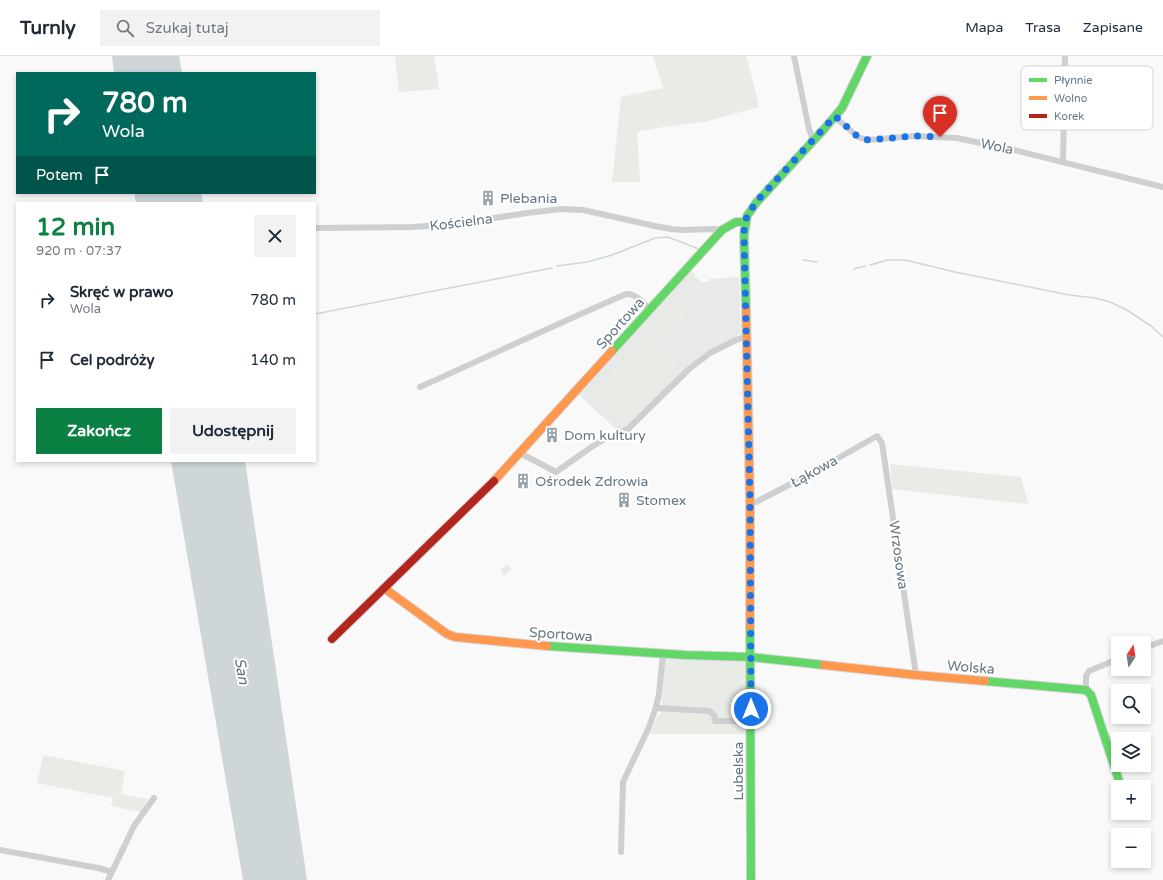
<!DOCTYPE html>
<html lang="pl">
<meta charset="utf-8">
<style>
body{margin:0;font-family:"Varela Round",sans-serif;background:#f2f2f3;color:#1f2937;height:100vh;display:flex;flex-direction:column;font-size:15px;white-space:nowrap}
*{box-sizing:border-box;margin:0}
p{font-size:13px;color:#747a83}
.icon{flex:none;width:22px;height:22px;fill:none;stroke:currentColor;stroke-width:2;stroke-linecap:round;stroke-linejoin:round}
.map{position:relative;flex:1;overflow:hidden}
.drawer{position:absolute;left:16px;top:146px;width:300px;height:260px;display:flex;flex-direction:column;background:#fff;border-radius:0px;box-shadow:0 2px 6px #0003}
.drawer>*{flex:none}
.guide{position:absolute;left:16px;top:16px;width:300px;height:122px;border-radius:0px;box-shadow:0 2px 6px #0003;background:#00695c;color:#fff;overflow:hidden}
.needle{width:26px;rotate:12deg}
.fabs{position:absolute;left:1111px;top:580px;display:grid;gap:8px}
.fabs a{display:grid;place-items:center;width:40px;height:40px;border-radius:0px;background:#fff;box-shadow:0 2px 6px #0003;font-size:20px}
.pin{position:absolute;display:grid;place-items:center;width:34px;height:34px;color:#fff;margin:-41px -17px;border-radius:50% 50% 50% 0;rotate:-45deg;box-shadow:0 0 4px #0007}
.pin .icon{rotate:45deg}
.me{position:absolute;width:44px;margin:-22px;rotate:0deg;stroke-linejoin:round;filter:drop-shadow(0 0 3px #0008)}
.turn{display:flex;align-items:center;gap:14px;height:84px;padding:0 20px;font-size:18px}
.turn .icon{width:52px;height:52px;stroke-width:2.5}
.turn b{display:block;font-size:28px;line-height:34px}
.then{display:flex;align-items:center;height:38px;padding:0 20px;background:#0003;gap:8px;font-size:15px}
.round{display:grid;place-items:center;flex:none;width:42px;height:42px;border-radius:0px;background:#f2f2f3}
.head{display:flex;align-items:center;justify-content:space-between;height:68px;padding:0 20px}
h1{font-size:24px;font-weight:700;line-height:30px;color:#0b8043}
.button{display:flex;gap:8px;margin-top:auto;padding:8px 20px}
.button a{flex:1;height:46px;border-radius:0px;background:#0b8043;color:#fff;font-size:16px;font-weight:700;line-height:46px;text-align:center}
.button a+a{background:#f2f2f3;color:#1f2937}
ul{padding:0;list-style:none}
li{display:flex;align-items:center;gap:12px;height:60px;padding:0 20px}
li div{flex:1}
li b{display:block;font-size:15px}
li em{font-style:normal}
header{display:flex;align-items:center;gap:24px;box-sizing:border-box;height:56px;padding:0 20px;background:#fff;border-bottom:1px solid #e0e1e3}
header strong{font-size:19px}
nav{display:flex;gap:22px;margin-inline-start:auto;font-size:14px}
.search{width:280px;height:36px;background:#f2f2f3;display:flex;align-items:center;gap:10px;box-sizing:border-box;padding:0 14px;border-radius:0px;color:#747a83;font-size:15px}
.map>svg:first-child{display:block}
</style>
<header>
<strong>Turnly</strong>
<div class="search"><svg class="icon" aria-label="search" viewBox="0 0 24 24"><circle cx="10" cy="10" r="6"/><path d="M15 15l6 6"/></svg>Szukaj tutaj</div>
<nav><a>Mapa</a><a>Trasa</a><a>Zapisane</a></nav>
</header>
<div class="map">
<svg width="1163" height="824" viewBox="0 0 1163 824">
<rect width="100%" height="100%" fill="#f9f9f9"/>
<path fill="#e8e9e9" d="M690 214 695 218 694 220 702 226H709V223L739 221 741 278 710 295 625 372 617 374 579 339 642 268 671 238Z
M507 508 511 514 504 520 500 514Z"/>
<path fill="#e8ebe6" d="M395 0H434L439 33 399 36Z
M653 0H746L752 21 759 51 704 66 663 71 637 76 640 126H612L621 41 663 32Z
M692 223 699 229 683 247 676 240Z
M673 243 688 256 664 283 650 270Z
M647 278 680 309 625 369 591 338Z
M890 408 1021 421 1028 448 892 433Z
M667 601 747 602 745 678H650L658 659 661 658 664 604Z
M43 699 125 715 121 738 148 743 141 756 111 750 113 742 37 727Z"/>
<path fill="#ced6d9" d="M112 0H179L182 17H114Z
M134 137H201L203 147H136Z
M171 405H245L307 824H243Z"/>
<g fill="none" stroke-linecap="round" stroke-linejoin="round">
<path stroke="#ced6d9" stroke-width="1.5" d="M803 204 817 206
M870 209 888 204H905L955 216 1069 239 1095 242 1110 246 1125 253 1151 270 1163 281
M557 210 587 206 612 199 655 182 668 181 699 193
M854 213 865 210
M315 258 552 212"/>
<g stroke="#d5d6d7" stroke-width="10">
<path id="fast" d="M746 252 744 179 747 160 756 147 825 72 842 52 867 0
M612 295 722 174 736 166H746
M750 570 751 824
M547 590 685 599 751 601 824 609
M985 625 1086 634 1091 639 1121 731"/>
</g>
<g stroke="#d5d6d7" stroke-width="10">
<path id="slow" d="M746 252 750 446V570
M494 425 612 295
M384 532 447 578 455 581 547 590
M824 609 916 619 985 625"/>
</g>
<g stroke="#d5d6d7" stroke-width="10">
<path id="jam" d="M332 583 494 425"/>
</g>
<path stroke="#cecfd0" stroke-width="6" d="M794 0 809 73 813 84
M835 61 858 81 868 84 915 80 957 82 1014 94 1163 131
M1063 106 1065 0
M317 172 413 171 456 168 527 157 561 153 583 154 655 170 671 173 682 174 715 173 722 174
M420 331C489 300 557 268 626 238 636 237 643 247 650 253
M520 397 556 416 593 390 607 382 628 373 688 314 710 297 736 284 747 280
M750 446H756L814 416 877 380 882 387 916 619
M1144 592 1163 585
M1086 634V620L1089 615 1118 603
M656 652 709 655 714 659 715 665H751
M0 794 98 812 112 816
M621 796 623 726 649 671 656 651 659 638 663 597
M108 824 134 770 154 742"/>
<use href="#fast" stroke="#63d668" stroke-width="8"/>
<use href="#slow" stroke="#ff974d" stroke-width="8"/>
<use href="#jam" stroke="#b3261e" stroke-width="8"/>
</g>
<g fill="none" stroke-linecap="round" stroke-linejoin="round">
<path stroke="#1a73e8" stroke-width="7" stroke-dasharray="0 12.6" d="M751 653 750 441 744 183V171L747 160 756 146 835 60 858 81 868 84 915 80 940 81"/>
</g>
<defs>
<g id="building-bare" transform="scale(1.2)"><path d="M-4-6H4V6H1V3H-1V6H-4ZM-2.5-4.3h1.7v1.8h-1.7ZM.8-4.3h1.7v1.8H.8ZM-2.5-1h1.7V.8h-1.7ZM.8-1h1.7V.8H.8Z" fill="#99a4ac" stroke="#fff" stroke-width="2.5" paint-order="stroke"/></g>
</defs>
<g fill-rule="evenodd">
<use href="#building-bare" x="488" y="142"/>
<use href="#building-bare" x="552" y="379"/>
<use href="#building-bare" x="523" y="425"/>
<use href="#building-bare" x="624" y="444"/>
</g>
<g text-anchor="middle" stroke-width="4" stroke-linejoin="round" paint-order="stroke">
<g font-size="14" fill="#657683" stroke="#fff">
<text transform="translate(997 90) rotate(12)" y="5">Wola</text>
<text transform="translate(461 166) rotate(-7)" y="5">Kościelna</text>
<text transform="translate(620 267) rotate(-48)" y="5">Sportowa</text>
<text transform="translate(814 415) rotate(-29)" y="5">Łąkowa</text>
<text transform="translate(899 499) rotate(82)" y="5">Wrzosowa</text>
<text transform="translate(561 578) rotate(4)" y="5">Sportowa</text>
<text transform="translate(971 611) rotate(5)" y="5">Wolska</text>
<text transform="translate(738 715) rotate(-90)" y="5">Lubelska</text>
</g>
<g font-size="14" fill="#657683" stroke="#fff" text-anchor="start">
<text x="500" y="147">Plebania</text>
<text x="564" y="384">Dom kultury</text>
<text x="535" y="430">Ośrodek Zdrowia</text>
<text x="636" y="449">Stomex</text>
</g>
<g font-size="15" font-style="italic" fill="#60757c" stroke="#fff">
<text transform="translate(242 615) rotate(80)" y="5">San</text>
</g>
</g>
<rect x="1021" y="10" width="132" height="64" rx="6" fill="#fff" stroke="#d1d6da" stroke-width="1"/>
<rect x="1029" y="22" width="18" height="4" fill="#63d668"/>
<rect x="1029" y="40" width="18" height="4" fill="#ff974d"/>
<rect x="1029" y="58" width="18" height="4" fill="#b3261e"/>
<g font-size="11" fill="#657683">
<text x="1054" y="28">Płynnie</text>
<text x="1054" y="46">Wolno</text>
<text x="1054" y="64">Korek</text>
</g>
</svg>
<div class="fabs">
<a><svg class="needle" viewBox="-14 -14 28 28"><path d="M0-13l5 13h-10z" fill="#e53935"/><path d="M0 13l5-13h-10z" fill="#747a83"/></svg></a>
<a><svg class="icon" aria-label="search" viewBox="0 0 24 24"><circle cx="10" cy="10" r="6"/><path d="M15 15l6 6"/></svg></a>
<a><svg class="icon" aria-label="layers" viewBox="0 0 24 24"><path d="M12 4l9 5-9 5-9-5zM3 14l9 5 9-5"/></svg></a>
<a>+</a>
<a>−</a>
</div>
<div class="pin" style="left:940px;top:81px;background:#d93025"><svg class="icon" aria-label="arrive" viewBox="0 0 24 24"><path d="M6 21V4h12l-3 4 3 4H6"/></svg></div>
<svg class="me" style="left:751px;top:653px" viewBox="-20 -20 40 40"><circle r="17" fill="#1a73e8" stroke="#fff" stroke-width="3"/><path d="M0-11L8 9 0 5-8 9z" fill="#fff"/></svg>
<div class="guide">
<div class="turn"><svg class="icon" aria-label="right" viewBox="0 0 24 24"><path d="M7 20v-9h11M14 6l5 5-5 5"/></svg><div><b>780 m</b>Wola</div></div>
<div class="then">Potem<svg class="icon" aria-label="arrive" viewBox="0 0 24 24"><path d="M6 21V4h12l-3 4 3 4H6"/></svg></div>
</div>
<section class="drawer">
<div class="head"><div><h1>12 min</h1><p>920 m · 07:37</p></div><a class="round"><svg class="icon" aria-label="close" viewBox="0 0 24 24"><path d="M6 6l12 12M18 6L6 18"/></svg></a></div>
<ul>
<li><svg class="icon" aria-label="right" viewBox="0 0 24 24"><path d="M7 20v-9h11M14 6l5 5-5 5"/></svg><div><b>Skręć w prawo</b><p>Wola</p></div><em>780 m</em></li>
<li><svg class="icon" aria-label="arrive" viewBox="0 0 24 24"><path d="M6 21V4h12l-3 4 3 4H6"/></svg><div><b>Cel podróży</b></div><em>140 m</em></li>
</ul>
<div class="button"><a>Zakończ</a><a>Udostępnij</a></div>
</section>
</div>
